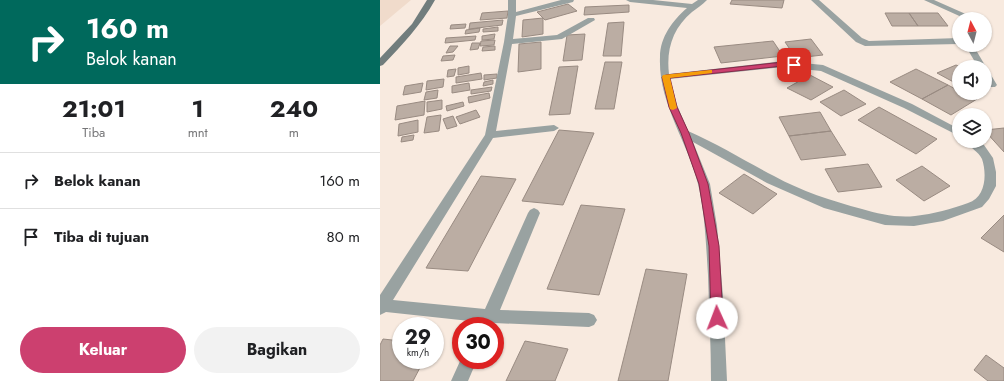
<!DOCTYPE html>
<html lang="id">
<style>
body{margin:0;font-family:Jost,sans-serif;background:#f2f2f2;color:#202124;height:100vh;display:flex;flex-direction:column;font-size:15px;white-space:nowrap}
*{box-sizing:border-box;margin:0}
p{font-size:13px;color:#757577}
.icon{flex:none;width:22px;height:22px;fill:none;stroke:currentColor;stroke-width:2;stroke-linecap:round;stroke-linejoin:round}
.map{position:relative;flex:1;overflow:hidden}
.drawer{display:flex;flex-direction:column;background:#fff;width:380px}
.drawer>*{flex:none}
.hud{background:#00695c;color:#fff;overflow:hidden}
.needle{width:26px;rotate:353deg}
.buttons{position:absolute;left:572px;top:12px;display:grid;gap:8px}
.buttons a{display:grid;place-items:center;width:40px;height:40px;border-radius:50%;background:#fff;box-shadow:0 1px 3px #0004;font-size:20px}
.speed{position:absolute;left:12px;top:317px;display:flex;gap:8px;font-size:20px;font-weight:700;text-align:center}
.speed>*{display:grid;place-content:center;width:52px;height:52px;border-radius:50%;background:#fff;box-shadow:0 1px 3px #0004;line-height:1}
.speed small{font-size:10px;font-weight:400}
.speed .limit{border:6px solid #d22;background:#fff;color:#111}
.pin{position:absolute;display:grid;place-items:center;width:34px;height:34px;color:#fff;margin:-17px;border-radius:8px;box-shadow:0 2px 6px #0006}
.me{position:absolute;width:44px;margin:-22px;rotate:358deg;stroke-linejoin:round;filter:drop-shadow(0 0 3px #0008)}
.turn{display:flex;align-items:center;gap:14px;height:84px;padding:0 20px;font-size:18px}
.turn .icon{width:52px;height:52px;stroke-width:2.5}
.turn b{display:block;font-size:28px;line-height:34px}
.eta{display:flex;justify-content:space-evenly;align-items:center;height:68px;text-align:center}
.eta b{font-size:24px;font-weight:700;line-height:28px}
.action{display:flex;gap:8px;margin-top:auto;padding:8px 20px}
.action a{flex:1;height:46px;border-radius:24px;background:#cc406f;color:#fff;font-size:16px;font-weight:700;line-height:46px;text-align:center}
.action a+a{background:#f2f2f2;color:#202124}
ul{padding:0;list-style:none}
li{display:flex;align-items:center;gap:12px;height:56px;padding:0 20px;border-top:1px solid #e0e0e0}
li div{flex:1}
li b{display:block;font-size:15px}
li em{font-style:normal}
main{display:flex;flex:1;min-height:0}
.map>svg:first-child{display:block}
</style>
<main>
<section class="drawer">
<div class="hud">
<div class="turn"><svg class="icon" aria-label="right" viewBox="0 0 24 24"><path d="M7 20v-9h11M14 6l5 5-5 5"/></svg><div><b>160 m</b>Belok kanan</div></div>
</div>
<div class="eta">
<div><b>21:01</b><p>Tiba</p></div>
<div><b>1</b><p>mnt</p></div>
<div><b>240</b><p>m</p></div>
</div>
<ul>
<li><svg class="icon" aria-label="right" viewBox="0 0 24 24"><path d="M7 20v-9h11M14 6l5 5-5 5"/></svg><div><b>Belok kanan</b></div><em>160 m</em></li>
<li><svg class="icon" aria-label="arrive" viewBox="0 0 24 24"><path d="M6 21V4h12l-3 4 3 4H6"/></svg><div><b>Tiba di tujuan</b></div><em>80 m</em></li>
</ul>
<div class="action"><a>Keluar</a><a>Bagikan</a></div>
</section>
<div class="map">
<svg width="624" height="381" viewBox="0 0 624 381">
<rect width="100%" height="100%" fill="#f8eadf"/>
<path fill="#f0dbcb" d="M0 0H31L0 26Z"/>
<path fill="#bbada3" stroke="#998b82" d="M352 0H404L402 8 350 4Z
M188 4 197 11 165 20 157 12Z
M249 5V12L204 15 205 7Z
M128 11 127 18 100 20 102 13Z
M505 13H529L538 26H512Z
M529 13H558L568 26H538Z
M163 18V34L142 37 143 20Z
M123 20 122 25 89 29 90 23Z
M244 22 241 56H223L228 23Z
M86 24 85 28 70 29 71 25Z
M118 27V31L103 32V29Z
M100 28 99 32 85 34 86 30Z
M115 34 114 39 102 40V36Z
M205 34 202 60 183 61 187 35Z
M96 36 95 40 65 43 66 38Z
M431 39 443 55 416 58 405 42Z
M115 40 114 45 100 46 101 41Z
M393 41 403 56 341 63 334 47Z
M161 42V69L138 72 139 44Z
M92 43H100L98 49 90 50Z
M70 46H78L73 52 66 53Z
M115 46V50L102 51 103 47Z
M75 55 73 60 61 61 63 56Z
M225 62H242L234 109H215Z
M576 65 581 67H579V85L557 73Z
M89 66V73L78 75V68Z
M198 66 190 114 169 115 179 67Z
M76 69 74 76 67 77 68 70Z
M536 69 568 85 542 99 510 82Z
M101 73 102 79 76 83V77Z
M117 74V78L104 80V75Z
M430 75 453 87 431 100 407 88Z
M64 79 63 87 46 90 47 81Z
M113 80V84L103 86 104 82Z
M43 83 41 92 23 95 25 86Z
M89 83 90 90 72 93V86Z
M568 85 579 91V93H584L597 99 571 115 542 99Z
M112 87 111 91 91 94V90Z
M58 90 57 98 44 100 46 92Z
M464 90 486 104 461 116 440 102Z
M109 93 110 98 89 103 88 97Z
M62 100V109L47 112V102Z
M45 101 44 115 15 120 17 106Z
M83 102 84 106 67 111 66 106Z
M499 107 557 139 536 154 478 120Z
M96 110 100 117 80 124 76 117Z
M440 112 451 131 409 136 399 117Z
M61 115 59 131 44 133 47 117Z
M73 116 77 126 67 129 63 119Z
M38 120V132L18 136 19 124Z
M624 128V152L605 131V130Z
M179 130 214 133 183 205 142 201Z
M451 131 466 155 421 160 409 136Z
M34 135 33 140 21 142 22 137Z
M488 164 502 187 458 192 445 169Z
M542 166 570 186 544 201 516 180Z
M364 174 397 194 373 214 339 193Z
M101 176 136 179 88 271 46 268Z
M201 205 245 209 219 295 167 289Z
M624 215V252L601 238Z
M266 269 307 274 288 381H238Z
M3 339 21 341V360H44L33 381H0V345Z
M145 341 188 349 175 381H126Z
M606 355 624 368V381H608L594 370Z"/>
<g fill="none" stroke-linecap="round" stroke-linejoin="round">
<path fill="#99a2a1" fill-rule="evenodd" d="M128 0H136V12L181 0H194L193 2 136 16 133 39 177 35 208 18H214L215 20 182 39 132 44 116 131 174 125 179 128 174 131 113 138 13 300 105 309 148 213 150 210 154 208 158 210 160 213 120 310 209 313 214 315 217 320 214 325 209 327 114 323 113 326H97L99 322 6 312 0 315V295L105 135 124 42 128 15Z
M246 0H273L312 4 318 0H327C322 5 317 8 312 12 293 28 286 49 289 74L403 61 443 65 532 104 579 129V136L524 108 441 71 403 67 290 79 297 105 308 131C338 144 365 161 394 176 421 191 452 201 482 209 499 214 517 218 535 216 554 214 571 209 588 203 606 197 607 174 602 159 598 151 590 148 586 141H598L604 145 613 158 616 172V186L609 199 602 207 563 221 534 226 505 225 444 208 387 183 313 142 330 184 337 226 343 296 347 381H331C331 346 329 310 328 275 326 245 325 213 318 184 307 140 278 103 280 57 280 37 293 20 307 8L250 2Z
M431 0H439L482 38 489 41 579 38V44L485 46 476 42Z
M544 0H554L597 19H586Z
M605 26H608L612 33 608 38H605Z
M585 45H593L606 67 605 69V67H598Z
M605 69 608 70 617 85 615 87H609C605 81 605 76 605 69Z
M81 359 97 360 88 381H71Z"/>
<path fill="#717d7d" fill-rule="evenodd" d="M47 0H55C41 25 22 45 3 65L0 66V58L32 24Z"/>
</g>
<path fill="#cc406f" stroke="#852a48" d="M403 62 414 63 418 65 414 67 403 66 290 78 297 107 309 133 328 184 339 246 343 318 341 322 337 324 333 322 331 318 329 246 319 184 301 133 289 107 282 77 286 75Z"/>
<path fill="#f59e0b" d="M330 70H332V73L290 78 297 108 293 110 290 109 282 77 283 75Z"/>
</svg>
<div class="buttons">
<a><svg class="needle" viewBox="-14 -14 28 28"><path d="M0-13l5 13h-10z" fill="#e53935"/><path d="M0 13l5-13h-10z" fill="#757577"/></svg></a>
<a><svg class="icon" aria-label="sound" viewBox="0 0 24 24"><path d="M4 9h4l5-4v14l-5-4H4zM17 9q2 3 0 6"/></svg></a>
<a><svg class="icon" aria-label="layers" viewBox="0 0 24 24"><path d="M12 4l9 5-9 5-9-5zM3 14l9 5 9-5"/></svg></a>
</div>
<div class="speed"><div>29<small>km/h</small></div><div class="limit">30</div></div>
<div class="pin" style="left:414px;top:65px;background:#d93025"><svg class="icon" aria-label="arrive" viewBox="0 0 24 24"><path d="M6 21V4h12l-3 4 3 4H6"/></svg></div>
<svg class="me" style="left:337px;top:318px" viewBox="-20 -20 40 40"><circle r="19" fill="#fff"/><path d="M0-13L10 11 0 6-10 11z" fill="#cc406f"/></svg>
</div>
</main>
